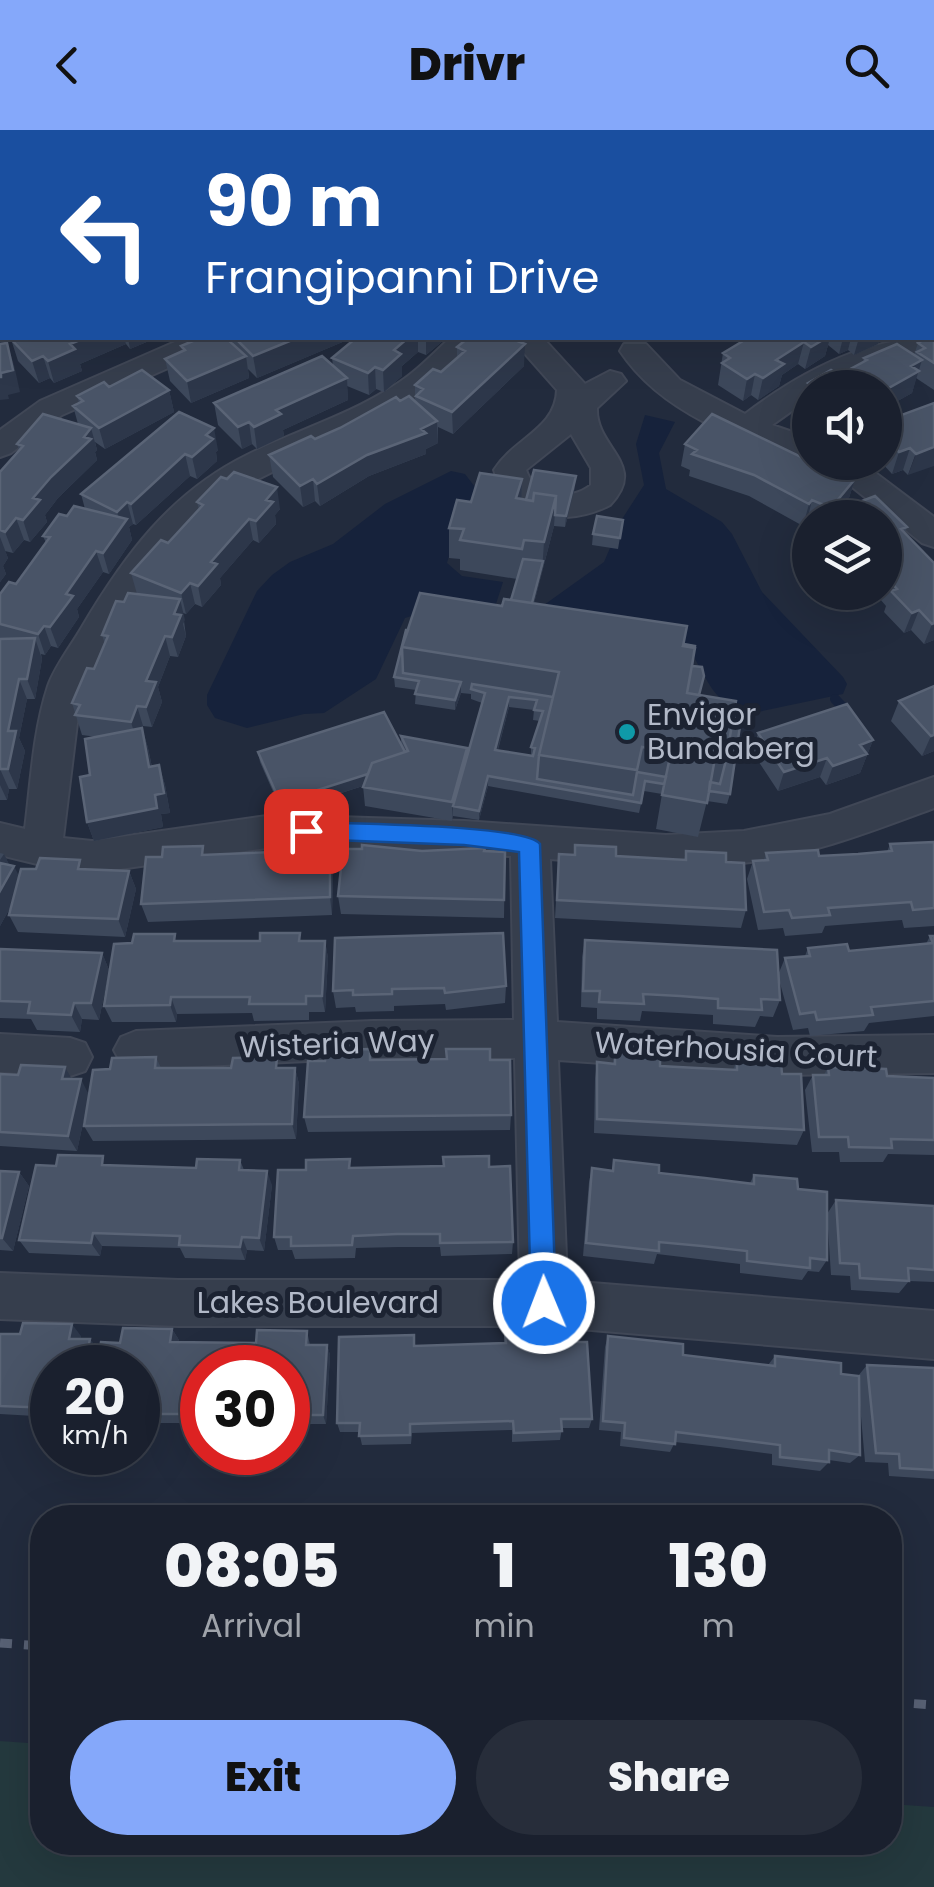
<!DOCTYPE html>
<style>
body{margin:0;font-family:Poppins,sans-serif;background:#272d3a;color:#f1f3f6;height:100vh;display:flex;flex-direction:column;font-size:38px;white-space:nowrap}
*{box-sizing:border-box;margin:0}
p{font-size:32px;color:#9fa3aa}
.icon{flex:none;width:55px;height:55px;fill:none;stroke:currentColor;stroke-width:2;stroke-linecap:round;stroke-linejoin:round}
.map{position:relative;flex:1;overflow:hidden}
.sheet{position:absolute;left:30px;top:1375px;width:872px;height:350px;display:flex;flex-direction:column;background:#1a202e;border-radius:40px;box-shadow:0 10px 40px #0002,0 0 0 2px #383e4a}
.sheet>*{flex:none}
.hud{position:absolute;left:0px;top:0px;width:935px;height:210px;box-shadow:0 10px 40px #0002,0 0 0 2px #383e4a;background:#1a4fa0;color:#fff;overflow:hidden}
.buttons{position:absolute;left:792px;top:240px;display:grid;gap:20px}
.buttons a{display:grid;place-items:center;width:110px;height:110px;border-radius:50%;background:#1a202e;box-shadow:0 10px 40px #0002,0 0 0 2px #383e4a;font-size:50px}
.speed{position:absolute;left:30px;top:1215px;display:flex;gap:20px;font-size:50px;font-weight:700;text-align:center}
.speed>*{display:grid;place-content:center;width:130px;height:130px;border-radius:50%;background:#1a202e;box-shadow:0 10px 40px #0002,0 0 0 2px #383e4a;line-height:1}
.speed small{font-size:25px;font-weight:400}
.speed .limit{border:15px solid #d22;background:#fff;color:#111}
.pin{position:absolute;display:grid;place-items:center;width:85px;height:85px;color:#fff;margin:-42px;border-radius:20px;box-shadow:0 5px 15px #0006}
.me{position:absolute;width:110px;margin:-55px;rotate:359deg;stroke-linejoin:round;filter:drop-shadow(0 0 8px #0008)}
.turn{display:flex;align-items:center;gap:35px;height:210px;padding:0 40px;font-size:45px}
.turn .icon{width:130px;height:130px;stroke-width:2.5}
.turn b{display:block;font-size:70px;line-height:85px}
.eta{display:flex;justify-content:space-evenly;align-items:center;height:170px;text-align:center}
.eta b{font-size:60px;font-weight:800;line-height:70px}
.primary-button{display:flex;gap:20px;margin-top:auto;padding:20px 40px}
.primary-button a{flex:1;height:115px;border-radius:60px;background:#85a8fa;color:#111;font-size:40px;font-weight:800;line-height:115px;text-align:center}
.primary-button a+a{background:#272d3a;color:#f1f3f6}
header{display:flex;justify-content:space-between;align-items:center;height:130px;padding:0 40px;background:#85a8fa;color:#111;font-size:45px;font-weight:800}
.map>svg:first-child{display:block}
</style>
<header><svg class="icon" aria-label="back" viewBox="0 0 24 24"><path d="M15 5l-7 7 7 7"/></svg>Drivr<svg class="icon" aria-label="search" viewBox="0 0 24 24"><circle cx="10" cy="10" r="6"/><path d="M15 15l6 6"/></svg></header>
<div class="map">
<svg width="934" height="1757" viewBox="0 0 934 1757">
<rect width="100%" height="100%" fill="#222b3d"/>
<path fill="#24393e" d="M0 1611 42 1614V1712H890V1674L934 1677V1757H0Z"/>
<path fill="#16223b" d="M645 285 675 292 659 323 666 359 722 392 732 404 762 462 843 547 847 554 843 564 753 583C714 579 708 548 690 521L544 475 604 432 610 418H618L615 400 644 355 636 314Z
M451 341 465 344 478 361 462 382 447 433 462 446 503 452 488 499 421 483 405 488 376 549 324 583 304 584 247 598 215 588 207 575V565L257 461 272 445 290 432 333 414 385 374Z"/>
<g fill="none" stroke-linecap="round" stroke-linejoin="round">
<path stroke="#16223b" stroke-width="10" d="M835 569 851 586"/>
<g stroke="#404756" stroke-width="4">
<path id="minor" d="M166 0H193L194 2H168Z
M785 0H814L815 2H787Z
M932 56H934V72H932Z
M0 166H2V184H0Z
M932 200 934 216 828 258H810V268L772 295 810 308V331C741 312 661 283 620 221L624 214H646L680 250 745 284C799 243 863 208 932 208Z
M184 208H224L220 215 62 285 11 323 0 327V300L40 271Z
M450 208H482L415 271 234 361 196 392 149 442 86 552 78 585 63 708 92 711 274 685 464 691 666 705 744 701 830 684 934 647V678C872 701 809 726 742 733 678 740 614 733 550 729L557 892 777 907 934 905V943L777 945 558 930 567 1151 934 1181V1229L544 1196H178L0 1189V1143L178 1150H520L515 928H373L136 939 121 933 114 920 121 907 136 901 373 891 514 890 511 726 274 717 92 743 66 741 0 725V693L25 699C31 652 33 602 48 556 55 536 71 516 82 497 124 426 170 363 247 325 295 301 347 286 392 257 414 244 432 225 450 208Z
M511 208H543L585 254 610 241 621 244 626 251 597 278C595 318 649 334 610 375 568 397 509 391 494 340 514 308 556 299 557 260ZM571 304 591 338V355C570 372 535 367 526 340Z
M821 332H861L934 387V417L922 413Z
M0 904 70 908 85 913 92 927 85 941 70 946 0 942Z"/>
</g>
<use href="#minor" fill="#363e4d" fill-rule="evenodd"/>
<path stroke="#586174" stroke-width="9" stroke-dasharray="12 12" stroke-linecap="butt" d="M0 1513 42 1516
M890 1572 934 1575"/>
</g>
<path fill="#3d485b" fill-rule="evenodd" d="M238 0H320L322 2H239Z
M934 204V260L916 248 912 263 885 278V258H810V291L801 284 808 253 839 245 862 233 864 228 914 225 918 213Z
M14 208H156L130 219 126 214 80 234 82 241 54 253 50 248 39 253 18 231 11 209Z
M232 208H352L257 248 248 239 249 248 191 273 170 251 165 229 182 221 181 216 214 209 233 214Z
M356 208H444V210L426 225 418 222 402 236V246L384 262 376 259 369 265 347 256 348 270 283 300 284 306 257 319 252 314 242 319 218 295 214 273 333 236 332 228Z
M748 208H880L878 214 854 225 848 220 839 224 828 215 825 226 805 239 798 234 782 245 779 256 758 270 751 265 743 271 718 255 723 223Z
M457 217 524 236 453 304 438 297V313L426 319V324L369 346 320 376 315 371 303 377 273 347 269 325 415 272V255L441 242 457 228Z
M109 257 169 260 174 282 105 319 95 312 97 320 95 322 97 330 58 368 45 385 47 392 30 412 24 410 13 423 5 421 8 428 3 436 6 444 0 452V342L19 320 17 314 78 294 73 276 79 273 77 266Z
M934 273 908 345 903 340 892 344 881 332H885V291Z
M179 282 218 320 216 322 217 331 197 349 190 346 136 395 133 394 129 397 132 410 109 444 103 442 77 479 79 487 58 518 51 516 45 525 41 524 42 529 35 569H27L19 608 25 621 17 659H9L7 670H0V464L16 454 46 413 43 406 67 386 85 379 81 364Z
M712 284 805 329 808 325 810 326V332H827L847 341 846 346 855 349 848 371 841 379 875 366 907 397 905 403 934 433V510L924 514 911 500 904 503 884 482 886 476 874 462H885V388H810V393L807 391 803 396 749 366 689 346 690 340 681 336 685 314Z
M522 349 521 369 526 370 575 357 565 397 554 396 534 473 684 514 692 536 699 565 733 588 730 664 727 674 707 671 698 707 656 699 662 664 644 661 639 683 488 656 479 690 453 686 452 691 365 676 363 656 282 682 260 632 258 622 401 616V606L467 626 482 573 471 569V564L461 563 455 580 415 574 416 560 395 557 394 547 406 500 502 476 511 470 517 449 460 440V429L449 428V398L471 372ZM509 577 534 580 533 590 540 591 531 617V626L498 620Z
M197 372 280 379 275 385 276 394 259 413 253 410 220 448 221 455 202 477 195 474 186 484 183 483 186 506 178 527 170 526 158 557 162 572 152 597 143 596 142 598 148 618 152 637 159 635 165 655 170 683 161 684 163 697 94 711 87 692 90 645 97 607 82 605 72 573 94 539 105 514 102 505 124 472 137 464 131 443 168 413 199 380Z
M623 390 618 419 592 415 593 404Z
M934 556V621L922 626 891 591 899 571Z
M758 603 873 610 860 643 826 655 820 647 778 661 753 623Z
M313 712 314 721 330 720 333 739 332 785 148 792 141 774 205 725 272 722Z
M934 712V796L904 798 902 790 825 796 822 803 785 806 783 798 758 800 747 749 753 731 764 730 766 723 819 726 887 722 890 714Z
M575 715 616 726 684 730 686 721 726 732 746 780 741 798 555 788 559 724H574Z
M422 721 505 722 504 788 341 784 338 766Z
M0 723 4 724 9 735 19 747 85 740 129 741 136 759 125 807 18 802 9 785 11 776 0 796Z
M930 806H934V886L869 893 864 901 810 906 808 898 793 900 778 846 780 870 773 887 760 886 755 897 713 894V885L642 881 640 891 597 889V878L581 877 582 827 585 810 778 845 785 828 805 826 808 818 849 821 926 814Z
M178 811H325L328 828 325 882H309V890L254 891 252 883 177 884 176 892H112L104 876Z
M0 819 102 823 109 840 99 890 82 889 80 902 37 900 31 889 0 888Z
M506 856 505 873 446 880 445 874 394 876V881L356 882 355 877 336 878 333 861Z
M370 919 372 930H490L511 985 510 1000 308 1002 304 987 325 931Z
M615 922 660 936 733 940 737 930 782 944 804 1000 797 1015 594 1003 595 948 597 932 613 933Z
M156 927 161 938H295L299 954 296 1009 93 1011 84 996 88 970 77 1021 0 1016V944L72 949 89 964 110 939Z
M828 937 887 946 934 948V1025L888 1024 883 1032H840L839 1022H812L805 960 813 945H824Z
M240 1030 244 1040 272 1055 264 1121 247 1120 245 1130 185 1128 180 1118 102 1116 100 1126 29 1123 19 1110 56 1036 109 1035 196 1038Z
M614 1030 659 1043 750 1053 754 1045 798 1059 827 1130 819 1142 808 1141 802 1150 740 1143V1134L657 1124 654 1134 583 1126 589 1052 592 1038 612 1040Z
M489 1037 513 1112 512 1124 441 1126 440 1117H399L356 1118 355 1128 295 1129 292 1120H278L274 1107 352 1038Z
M0 1041 19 1042 29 1056 13 1121 0 1120Z
M836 1070 934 1076V1152L909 1151 899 1163 851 1160 850 1146 831 1145 827 1084Z
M172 1199 179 1210V1212L256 1213 307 1201 310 1215H327L330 1225 326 1294H288V1238H202V1293H138V1238L120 1213Z
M505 1203 570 1212 592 1289 589 1298H562L560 1310 512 1312V1300L412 1303 411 1314 362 1315 359 1302H340L337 1293 415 1216 504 1213Z
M0 1204 81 1206 80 1209 99 1220 52 1238V1287L0 1284Z
M608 1206 683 1225 768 1235 775 1226 841 1244 858 1246 867 1235 934 1238V1349L889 1346 888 1333 865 1332 859 1264 860 1325 850 1333 829 1330V1332L820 1341 772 1335V1324L719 1317 675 1312 670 1322 620 1316 621 1302 599 1300 605 1217Z"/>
<path fill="#2d374a" d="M251 0H314L307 2H252Z
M85 208H124L126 214 80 234 82 241 54 253 48 231 70 214Z
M128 208H156L130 219Z
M297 208H352L257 248 253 226Z
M408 208H418V222L402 236V246L384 262 383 240 394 220Z
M426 208H444V210L426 225Z
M821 208H830L825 226 805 239 811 217Z
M843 208H851L848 220 839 224Z
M859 208H880L878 214 854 225Z
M804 212 798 234 782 245 779 256 758 270 763 248 776 230Z
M7 213 14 235 20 262 8 265 9 269 0 270V247Z
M525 214 524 236 453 304 452 282Z
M43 226 50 248 39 253 32 231Z
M246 226 249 248 191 273 187 251Z
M922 230 912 263 885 278V260L911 236Z
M375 237 376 259 369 265 368 243Z
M755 244 751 265 743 271 747 249Z
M347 248 348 270 283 300 284 306 257 319 254 297 276 280Z
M169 260 174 282 105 319 99 298Z
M437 291 438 313 426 319V324L369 346 320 376 317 354 367 325Z
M249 292 252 314 242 319 238 297Z
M91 298 97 320 95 322 97 330 58 368 45 385 47 392 30 412 23 390 33 368Z
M214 298 218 320 216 322 217 331 197 349 192 327 206 305Z
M934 313V336L908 345 916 324Z
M910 318 903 340 892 344 899 322Z
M185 324 190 346 136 395 131 374Z
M576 346 575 357 565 397 566 386Z
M313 349 315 371 303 377 300 356Z
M522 349 521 380 516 368Z
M855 349 848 371 834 388 829 385 831 378Z
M277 357 280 379 275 385 276 394 259 413 256 391 266 370Z
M556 366 554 396 542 442 544 412Z
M812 370 807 391 803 396 809 374Z
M127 372 133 394 129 397 132 410 109 444 103 423 121 397 117 382Z
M16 388 24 410 13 423 5 402Z
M249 389 253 410 220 448 221 455 202 477 198 456 211 432Z
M0 407 8 428 3 436 6 444 0 452Z
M96 421 103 442 77 479 79 487 58 518 50 497 66 464Z
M543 431 542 442 525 509 526 498Z
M190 453 195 474 186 484 181 463Z
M180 469 185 490 183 494 186 506 178 527 172 507 174 484Z
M919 480 911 500 904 503 912 483Z
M934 493V510L924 514 932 494Z
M44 496 51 516 45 525 38 504Z
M165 506 170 526 158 557 162 572 152 597 146 577V551Z
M35 508 42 529 35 569 27 549Z
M19 549 27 569 19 608 25 621 17 659 8 639V601Z
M461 552V563L455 580V570Z
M509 567V577L495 630V620Z
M137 576 143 596 137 612 131 592Z
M142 598 148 618 156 657 149 637Z
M934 605V621L922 626 931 606Z
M873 610 860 643 826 655 833 636 860 615Z
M467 618V637L453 676 452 691V672Z
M827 628 820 647 778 661 784 642Z
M409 631V641L282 682 280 672Z
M159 635 165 655 170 683 161 684 163 697 94 711 87 692 155 665Z
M0 639 9 659 7 670 0 655Z
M488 646V656L479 690V681Z
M330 720 333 739 332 785 330 767Z
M4 724 12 740 14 736 23 754 0 796V730Z
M129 741 136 759 125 807 118 789Z
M325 811 328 828 325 882 322 866Z
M102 823 109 840 99 890 91 873Z
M171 867 177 884 176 892 170 875Z
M74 873 82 889 80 902 71 885Z
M65 937 74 953 62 949Z
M295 938 299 954 296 1009 292 994Z
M81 949 89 965 77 1021 68 1006Z
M267 1041 272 1055 264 1121 259 1108Z
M19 1042 29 1056 13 1121 2 1108Z
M93 1103 102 1116 100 1126 91 1113Z
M242 1107 247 1120 245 1130 240 1117Z
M72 1194 81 1206 79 1220 69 1209Z
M172 1199 179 1210 177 1223 170 1212Z
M90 1209 99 1220 96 1238H84Z
M327 1215 330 1225 326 1294 323 1285Z"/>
<path fill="#495467" stroke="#5a6476" stroke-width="2.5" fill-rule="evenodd" d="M309 0H320L322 2H301Z
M659 0H716L718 2H651Z
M934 204V233L917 222 925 218 918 213 927 208H932Z
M14 208H85L70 214 75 219 48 231 43 226 32 231 11 209Z
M200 208H212L214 209 226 208 246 226 187 251 165 229 185 220 181 216Z
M235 208H297L253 226Z
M356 208H408L394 220 401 224 383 240 375 237 368 243 332 228Z
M468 208H510L525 214 452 282 416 266 423 259 415 255 433 239 441 242 465 221 457 217Z
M748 208H826L811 217 804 212 776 230 784 234 763 248 755 244 747 249 722 233 730 228 723 223Z
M7 213 13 240 1 243V247H0V214Z
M897 214 922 230 911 236 919 241 885 260V258H815L808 253 831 240 839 245 867 230 864 228Z
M322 226 347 248 276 280 281 284 254 297 249 292 238 297 214 273Z
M142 240 169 260 99 298 73 276 83 271 77 266 104 252 109 257Z
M409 266 437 291 421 299 426 303 367 325 317 354 313 349 300 356 269 325 311 306 315 309 340 298 396 267 400 271Z
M934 273V317L916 324 910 318 899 322 885 308V291Z
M179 282 214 298 206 305 213 309 192 327 185 324 131 374 127 372 117 382 81 364Z
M43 284 91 298 84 307 91 309 51 347 33 368 40 370 23 390 16 388 5 402 0 400V342L23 316 17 314Z
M712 284 805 329 808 325 810 326V332H827L847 341 844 345 855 349 831 378 812 370 809 374 754 345 692 324 697 320 685 314Z
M534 340 576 346 566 386 555 385 556 366 534 363 533 371 526 370Z
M234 342 277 357 266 370 273 372 256 391 249 389 211 432 217 434 198 456 190 453 181 463 131 443 161 410 168 413 203 375 197 372 221 347 227 349Z
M480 343 522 349 516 368 533 371 534 363 556 366 544 412 524 410 522 419 460 410 464 399 449 398 457 370 471 372Z
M875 366 907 397 901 399 934 433V493L932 494 919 480 912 483 891 461 897 459 885 446V388H831L828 384Z
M74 376 127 389 103 423 96 421 66 464 73 466 50 497 44 496 38 504 0 494V464L9 452 16 454 50 407 43 406 59 384 67 386Z
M597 386 623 390 620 408 593 404Z
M523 429 543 431 532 473 511 470Z
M128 463 180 469 174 484 181 485 172 507 165 506 146 551 156 552 146 577 137 576 131 592 75 585 80 575 72 573 87 538 94 539 108 506 102 505 116 471 124 472Z
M420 463 502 476 504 469 687 496 683 516 695 518 687 563 736 571 726 630 715 628 707 673 662 665 671 622 642 617 637 640 539 625 559 542 402 517Z
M406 500H408L402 517 403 543 461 552 455 570 415 564 419 551 394 547Z
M35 508 27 549H19L8 601H16L8 639H0V509Z
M684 514 695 516 692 536 702 537 704 546 699 565 687 563 695 518 683 516Z
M472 554 553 567 539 625 537 649 633 665 637 642 666 647 664 654 645 651 641 673 488 646 479 681 453 676 485 563 471 559ZM509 567 537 570 534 580 543 581 531 617 535 618 533 626 495 620Z
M934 556V605L931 606 899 571Z
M847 574 873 610 860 615 867 624 833 636 827 628 784 642 758 603Z
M384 582 405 622 372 633 368 644 280 672 258 622Z
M733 588 741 589 730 664 709 661 710 652 720 654 726 630Z
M142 598 149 637 159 635 164 663 155 665 157 678 87 692 80 647 90 645 85 609Z
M401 606 467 618 452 672 363 657 372 633 408 621Z
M313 712V721L330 720V767L141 774 146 727H162L163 717 203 716 202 725 272 722 273 713Z
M934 712V778L913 780 911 772 828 778 830 785 792 788 789 780 764 782 753 731 768 730 766 723 818 720 819 726 858 724 892 721 890 714Z
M362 715 422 721 485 718 484 721 505 722 504 770 338 766 343 719H362Z
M575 715 616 717V726L686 730V721L726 723V732L744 733 746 780 557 770 559 724 575 725Z
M40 728 80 730 78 739 129 741 118 789 9 785 21 739H36Z
M0 733 14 736 0 761Z
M260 803H300L299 811H325L322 866H306V874H249L250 867H171L170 875 104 876 114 814 132 813 134 804H175L174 811H260Z
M503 803 506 856 445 863 444 858 392 859V864L353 865V860L333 861 335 808Z
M930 806H934V871L871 877 873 885 817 890 815 882 800 884 785 828 810 826 808 818 847 814 849 821 933 813Z
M585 810 777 820 780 870 761 869 762 880 718 878V869L680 866 643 864 644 874 599 872 600 861H583Z
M0 819 102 823 91 873H74L71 885 28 883 30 872 0 871Z
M370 919V930L447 929 446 919H490V930H510L511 985 304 987 308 931H325L326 920Z
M615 922 660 925V936L697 938 737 940V930L781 932 782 944H801L804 1000 597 989V932L615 934Z
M156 927 155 938H231L233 928 277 927 276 938H295L292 994 84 996 93 940 110 939 112 928Z
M21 935 65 937 62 949H81L68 1006 0 1002V944L18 945Z
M828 937 886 939 887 946 934 948V1010L891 1009 892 1018 849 1017 848 1007H819L813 945H829Z
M58 1025 103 1026 102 1035 196 1038 197 1029 240 1030 239 1040 267 1041 259 1108 242 1107 240 1117 179 1115 180 1106 93 1103 91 1113 19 1110 36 1035 56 1036Z
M489 1026V1037L510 1036 513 1112 440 1113V1104H397L353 1106 352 1115 291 1116V1107H274L278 1040H306V1030L350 1029 349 1038 444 1036 443 1027Z
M614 1030 659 1035V1043L705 1048 754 1054V1045L797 1049 798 1059 827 1062V1130L810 1128V1138L747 1131V1121L702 1116 659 1112V1121L586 1113 592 1038 613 1041Z
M0 1041 19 1042 2 1108H0Z
M836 1070 934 1076V1140L908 1138 909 1151 860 1148 859 1134 840 1133Z
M23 1193 72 1194 69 1209H90L84 1238H52V1278L0 1276V1204H20Z
M123 1198 172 1199 170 1212 256 1213 257 1200 307 1201 306 1215H327L323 1285H288V1238H202V1284H138V1238H97L101 1212 120 1213Z
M569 1202 570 1212H587L592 1289H561L562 1301 514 1303 513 1291 410 1294V1305L359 1306 360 1293H337L339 1207 414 1205V1216L506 1213 505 1203Z
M608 1206 683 1214V1225L775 1236V1226L841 1233V1244L859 1246 860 1325 829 1320V1332L780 1327V1315L725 1308 676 1302 675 1314 624 1308 625 1293 603 1291Z
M867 1235 934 1238V1340L900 1338 899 1324 876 1323Z"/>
<path fill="#1a73e8" stroke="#114b97" stroke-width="2.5" d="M306 692C340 694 527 694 540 714L556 1173 553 1182 544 1186 534 1182 531 1173 519 722 464 715 306 709 295 701Z"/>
<circle fill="#0f9aa8" stroke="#1c2332" stroke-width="4" cx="627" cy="602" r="10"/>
<g text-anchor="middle" stroke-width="10" stroke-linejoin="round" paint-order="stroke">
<g font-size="30" fill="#b2b9c8" stroke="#1c2332" text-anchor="start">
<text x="647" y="595">Envigor<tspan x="647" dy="34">Bundaberg</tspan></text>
</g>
<g font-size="30" fill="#b2b9c8" stroke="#1c2332">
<text transform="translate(337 914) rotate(-2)" y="10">Wisteria Way</text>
<text transform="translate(736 920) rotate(3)" y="10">Waterhousia Court</text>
<text x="318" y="1183">Lakes Boulevard</text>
</g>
</g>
</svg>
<div class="buttons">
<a><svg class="icon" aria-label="sound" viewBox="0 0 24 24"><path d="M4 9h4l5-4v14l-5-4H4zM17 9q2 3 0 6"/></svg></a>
<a><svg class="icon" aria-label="layers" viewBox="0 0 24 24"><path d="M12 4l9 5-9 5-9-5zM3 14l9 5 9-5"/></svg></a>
</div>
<div class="speed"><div>20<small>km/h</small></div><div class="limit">30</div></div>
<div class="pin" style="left:306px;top:701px;background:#d93025"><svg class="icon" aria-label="arrive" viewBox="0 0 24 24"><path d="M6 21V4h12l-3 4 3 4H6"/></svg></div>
<svg class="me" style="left:544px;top:1173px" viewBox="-20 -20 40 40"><circle r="17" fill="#1a73e8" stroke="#fff" stroke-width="3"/><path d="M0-11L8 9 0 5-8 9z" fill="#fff"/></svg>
<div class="hud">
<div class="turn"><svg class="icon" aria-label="left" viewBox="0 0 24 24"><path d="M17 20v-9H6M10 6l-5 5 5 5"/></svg><div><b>90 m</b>Frangipanni Drive</div></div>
</div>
<section class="sheet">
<div class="eta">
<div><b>08:05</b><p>Arrival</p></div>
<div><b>1</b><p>min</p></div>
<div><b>130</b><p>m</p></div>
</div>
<div class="primary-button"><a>Exit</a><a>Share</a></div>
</section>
</div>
